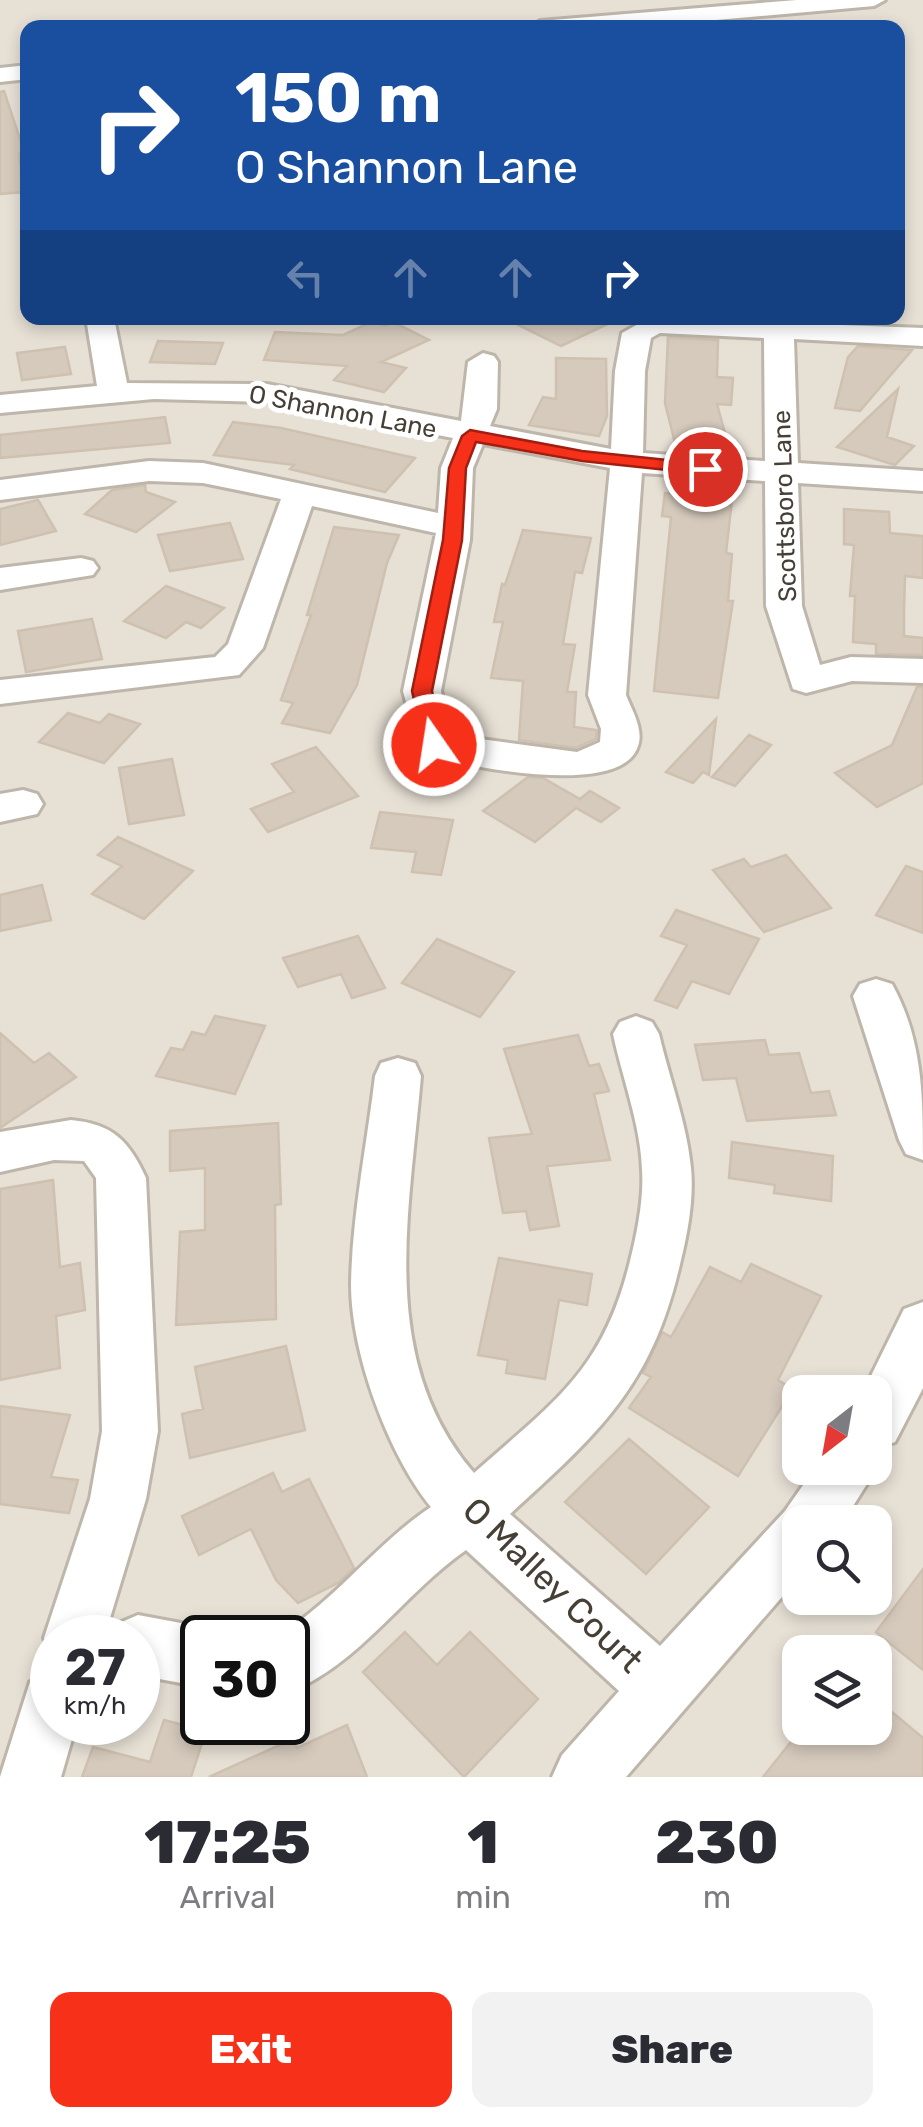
<!DOCTYPE html>
<style>
body{margin:0;font-family:Rubik,sans-serif;background:#f2f2f3;color:#2b2b33;height:100vh;display:flex;flex-direction:column;font-size:38px;white-space:nowrap}
*{box-sizing:border-box;margin:0}
p{font-size:32px;color:#7c7c81}
.icon{flex:none;width:55px;height:55px;fill:none;stroke:currentColor;stroke-width:2;stroke-linecap:round;stroke-linejoin:round}
.map{position:relative;height:1777px;overflow:hidden}
.details{display:flex;flex-direction:column;background:#fff;flex:1}
.details>*{flex:none}
.top-card{position:absolute;left:20px;top:20px;width:885px;height:305px;border-radius:20px;box-shadow:0 5px 15px #0003;background:#1a4fa0;color:#fff;overflow:hidden}
.needle{width:65px;rotate:211deg}
.buttons{position:absolute;left:782px;top:1375px;display:grid;gap:20px}
.buttons a{display:grid;place-items:center;width:110px;height:110px;border-radius:20px;background:#fff;box-shadow:0 5px 15px #0003;font-size:50px}
.speed{position:absolute;left:30px;top:1615px;display:flex;gap:20px;font-size:50px;font-weight:700;text-align:center}
.speed>*{display:grid;place-content:center;width:130px;height:130px;border-radius:50%;background:#fff;box-shadow:0 5px 15px #0003;line-height:1}
.speed small{font-size:25px;font-weight:400}
.speed .limit{border:5px solid #111;border-radius:15px;background:#fff;color:#111}
.pin{position:absolute;display:grid;place-items:center;width:85px;height:85px;color:#fff;margin:-42px;border:5px solid #fff;border-radius:50%;box-shadow:0 2px 10px #0007}
.me{position:absolute;width:110px;margin:-55px;rotate:347deg;stroke-linejoin:round;filter:drop-shadow(0 0 8px #0008)}
.turn{display:flex;align-items:center;gap:35px;height:210px;padding:0 50px;font-size:45px}
.turn .icon{width:130px;height:130px;stroke-width:2.5}
.turn b{display:block;font-size:70px;line-height:85px}
.lanes{display:flex;align-items:center;height:95px;padding:0 50px;background:#0003;justify-content:center;gap:50px;direction:ltr}
.lanes .off{opacity:.35}
.eta{display:flex;justify-content:space-evenly;align-items:center;height:170px;text-align:center}
.eta b{font-size:60px;font-weight:800;line-height:70px}
.cta{display:flex;gap:20px;margin-top:auto;padding:20px 50px}
.cta a{flex:1;height:115px;border-radius:20px;background:#f7301a;color:#fff;font-size:40px;font-weight:800;line-height:115px;text-align:center}
.cta a+a{background:#f2f2f3;color:#2b2b33}
.map>svg:first-child{display:block}
</style>
<div class="map">
<svg width="923" height="1777" viewBox="0 0 923 1777">
<rect width="100%" height="100%" fill="#f3efe7"/>
<path fill="#e7e0d5" fill-rule="evenodd" d="M0 0H923V1777H0ZM28 28H898V318H28ZM800 1392H875V1468H800ZM800 1522H875V1598H800ZM52 1638H138V1722H52ZM202 1638H288V1722H202ZM800 1652H875V1728H800Z"/>
<path fill="#d5cabc" stroke="#cfc1b0" stroke-width="2.5" d="M4 91 25 154H19L24 192 0 194V92Z
M504 318H620L561 346Z
M374 321 384 326 393 322 429 340 381 362 406 368 384 392 334 380 347 366 264 360 275 332 343 335Z
M668 337 718 340 717 377 733 378 731 405 717 404 729 448 676 447 665 403Z
M158 341 223 343 215 364 150 362Z
M858 346 912 350 860 411 835 408 848 357Z
M65 347 71 374 22 380 17 353Z
M556 358 606 359 607 416 599 436 529 425 543 397 556 399Z
M898 389 887 437 914 446 895 465 837 447Z
M165 417 170 443 0 458V435Z
M233 422 281 428 415 458 385 492 290 469 294 465 214 455Z
M145 485 146 492 175 502 136 532 85 514 112 490Z
M665 493 732 500 726 553 732 554 728 601H733L718 698 654 691 671 517 662 516Z
M38 500 56 531 0 545V509Z
M844 509 889 512 890 533 923 536V578L905 576 904 611V636L923 638V655L876 654V644L853 642 855 596H850L854 545 844 544Z
M230 523 243 559 170 571 158 535Z
M334 527 399 535 387 563 357 685 330 733 282 723 293 703 281 700 311 615H307Z
M523 530 591 538 582 573 575 572 563 644 575 645 567 692H576L574 727 597 730 596 739 576 748 519 740 523 681 491 678 503 622H494L502 584 505 585Z
M166 586 224 608 201 628 186 622 166 638 124 621Z
M92 619 102 659 26 672 18 631Z
M917 687H923V783L877 807 835 773 892 745Z
M68 713 100 723 109 714 140 724 104 763 39 742Z
M716 719 709 775 703 772 693 783 666 772Z
M749 735 771 745 735 786 712 777Z
M316 747 358 796 268 832 251 809 294 792 272 764Z
M172 759 184 815 129 824 119 768Z
M528 777 543 778 580 799 590 791 619 808 601 822 576 808 535 842 483 811Z
M380 812 453 820 441 875 412 872 416 852 371 848Z
M118 837 193 871 144 919 92 894 122 866 98 855Z
M786 855 831 908 764 932 713 870 744 859 751 867Z
M906 866 923 872V933L876 915Z
M42 885 51 920 0 931V895Z
M676 910 759 939 729 994 692 981 677 1008 655 1000 687 945 661 936Z
M358 936 385 988 352 998 341 974 298 987 283 958Z
M437 939 514 972 480 1017 402 983Z
M215 1016 265 1026 235 1094 156 1076 171 1048 183 1050 192 1032 205 1035Z
M0 1033 34 1063 49 1053 76 1077 0 1128Z
M578 1035 589 1066 599 1064 609 1091 594 1094 610 1160 547 1166 559 1226 530 1230 526 1211 503 1213 489 1138 532 1134 504 1049Z
M765 1040 769 1055 799 1053 811 1093 829 1091 836 1115 747 1121 736 1078 703 1080 695 1045Z
M278 1123 281 1204 275 1205 276 1319 176 1325 180 1232 205 1230V1168L170 1171V1131Z
M732 1142 833 1156 831 1201 774 1193 775 1185 729 1178Z
M53 1180 60 1267 80 1263 85 1310 56 1316 60 1368 0 1380V1189Z
M499 1258 592 1274 587 1305 559 1300 545 1379 506 1373 508 1360 478 1355Z
M751 1264 821 1296 778 1380 793 1389 738 1476 629 1408 651 1377 643 1373 662 1332 671 1337 710 1267 741 1282Z
M286 1346 305 1430 190 1458 182 1414 203 1409 195 1367Z
M0 1406 70 1415 51 1477 78 1480 69 1513 0 1504Z
M629 1439 709 1507 646 1574 565 1502Z
M273 1473 282 1492 309 1479 354 1568 340 1582 298 1603 276 1580 251 1529 199 1555 182 1516Z
M923 1569V1670L876 1632Z
M405 1632 437 1665 470 1632 538 1699 464 1777 363 1672Z
M875 1698 923 1738V1777H763L802 1728H875Z
M164 1720 206 1731 191 1777H82L93 1747 150 1762Z
M347 1725 367 1777H209L293 1739 297 1748Z"/>
<g fill="none" stroke-linecap="round" stroke-linejoin="round">
<g stroke="#beb6aa" stroke-width="6">
<path id="minor" d="M797 0H885L874 6 625 28H529L540 21Z
M28 65V79L0 82V68Z
M86 318H114L127 383 267 384 461 421 468 362 483 353 494 356 498 362 497 409 490 426 611 449 615 371 622 333 649 318 923 328V346L794 339 798 463 923 471V491L798 483 802 606 820 665 851 657 923 659V683L852 681 806 693 793 689 766 606 765 481 642 473 626 695C632 710 644 730 638 746 621 800 462 765 420 754L403 691 436 533 312 506 263 648 239 675 0 704V680L215 657 228 644 281 499 203 483 149 481 0 500V480L149 461 203 463 438 513 441 468 453 438 267 402 154 399 0 413V395L97 386ZM660 333 764 338 765 461 643 453 645 371 651 338ZM483 444 610 468 588 695 601 729 600 742 577 752 451 735 441 691 470 540 473 468Z
M81 558 93 561 98 568 93 575 0 590V568Z
M23 790 37 794 43 804 37 814 0 822V794Z
M876 979 892 984C923 1040 923 1097 923 1160L906 1154 899 1140 853 996 860 984Z
M636 1016 652 1022 659 1034C669 1077 687 1124 691 1168 694 1196 688 1232 681 1260 653 1385 601 1431 510 1514L660 1646 785 1511 815 1468H875V1463L877 1468 843 1522H800V1576L626 1777H552L562 1755 619 1691 466 1550C403 1594 361 1663 288 1693V1638H274C333 1604 374 1545 431 1507 388 1454 351 1353 351 1284 352 1216 367 1144 375 1076L381 1063 398 1058 415 1063 421 1076C410 1211 376 1360 474 1473 555 1401 603 1371 630 1261 637 1233 644 1198 642 1170 641 1126 622 1077 613 1034L620 1022Z
M71 1120C113 1124 129 1141 146 1178L158 1431 146 1499 104 1638H52V1659L44 1638 90 1499 102 1431 96 1178 84 1161 54 1160 0 1172V1132Z
M923 1302V1388L895 1442 875 1449V1392H863L904 1309Z
M138 1615 202 1627 223 1636 202 1638V1687L138 1675V1638H111L117 1624Z
M52 1673V1722H77L61 1777H0L30 1682Z"/>
</g>
<use href="#minor" fill="#fff" fill-rule="evenodd"/>
</g>
<path fill="#f7301a" stroke="#a11f11" stroke-width="2.5" d="M470 430 582 451 705 464 714 469 705 474 582 461 476 442 466 468 462 540 432 691 445 745 434 752 424 745 412 691 443 540 449 468 462 436Z"/>
<g text-anchor="middle" stroke-width="10" stroke-linejoin="round" paint-order="stroke">
<g font-size="25" fill="#463f36" stroke="#fff">
<text transform="translate(343 411) rotate(11)" y="9">O Shannon Lane</text>
<text transform="translate(784 506) rotate(-92)" y="9">Scottsboro Lane</text>
</g>
<g font-size="35" fill="#463f36" stroke="#fff">
<text transform="translate(553 1585) rotate(44)" y="12">O Malley Court</text>
</g>
</g>
</svg>
<div class="buttons">
<a><svg class="needle" viewBox="-14 -14 28 28"><path d="M0-13l5 13h-10z" fill="#e53935"/><path d="M0 13l5-13h-10z" fill="#7c7c81"/></svg></a>
<a><svg class="icon" aria-label="search" viewBox="0 0 24 24"><circle cx="10" cy="10" r="6"/><path d="M15 15l6 6"/></svg></a>
<a><svg class="icon" aria-label="layers" viewBox="0 0 24 24"><path d="M12 4l9 5-9 5-9-5zM3 14l9 5 9-5"/></svg></a>
</div>
<div class="speed"><div>27<small>km/h</small></div><div class="limit">30</div></div>
<div class="pin" style="left:705px;top:469px;background:#d93025"><svg class="icon" aria-label="arrive" viewBox="0 0 24 24"><path d="M6 21V4h12l-3 4 3 4H6"/></svg></div>
<svg class="me" style="left:434px;top:745px" viewBox="-20 -20 40 40"><circle r="17" fill="#f7301a" stroke="#fff" stroke-width="3"/><path d="M0-11L8 9 0 5-8 9z" fill="#fff"/></svg>
<div class="top-card">
<div class="turn"><svg class="icon" aria-label="right" viewBox="0 0 24 24"><path d="M7 20v-9h11M14 6l5 5-5 5"/></svg><div><b>150 m</b>O Shannon Lane</div></div>
<div class="lanes"><svg class="icon off" aria-label="left" viewBox="0 0 24 24"><path d="M17 20v-9H6M10 6l-5 5 5 5"/></svg><svg class="icon off" aria-label="ahead" viewBox="0 0 24 24"><path d="M12 20V5M6 11l6-6 6 6"/></svg><svg class="icon off" aria-label="ahead" viewBox="0 0 24 24"><path d="M12 20V5M6 11l6-6 6 6"/></svg><svg class="icon" aria-label="right" viewBox="0 0 24 24"><path d="M7 20v-9h11M14 6l5 5-5 5"/></svg></div>
</div>
</div>
<section class="details">
<div class="eta">
<div><b>17:25</b><p>Arrival</p></div>
<div><b>1</b><p>min</p></div>
<div><b>230</b><p>m</p></div>
</div>
<div class="cta"><a>Exit</a><a>Share</a></div>
</section>
